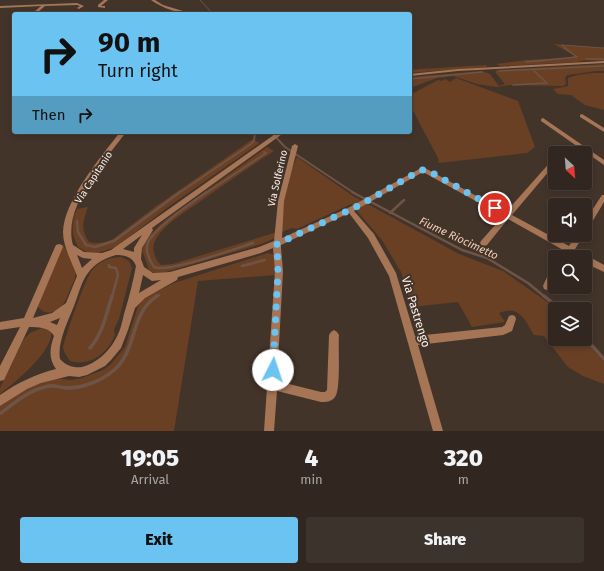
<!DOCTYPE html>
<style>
body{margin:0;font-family:"Fira Sans",sans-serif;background:#3d332d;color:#f1f3f6;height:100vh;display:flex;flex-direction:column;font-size:15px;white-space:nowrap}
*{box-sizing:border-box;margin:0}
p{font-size:13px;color:#a8a5a5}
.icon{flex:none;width:22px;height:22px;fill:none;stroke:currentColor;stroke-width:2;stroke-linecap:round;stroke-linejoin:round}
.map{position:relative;height:431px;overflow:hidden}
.details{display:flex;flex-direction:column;background:#322720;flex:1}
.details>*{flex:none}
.top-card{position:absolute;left:12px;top:12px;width:400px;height:122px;border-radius:4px;box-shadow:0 2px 6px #0003,0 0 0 1px #4d443e;background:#6bc3f2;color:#111;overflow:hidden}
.needle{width:26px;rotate:154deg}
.fabs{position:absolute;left:548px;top:146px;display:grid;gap:8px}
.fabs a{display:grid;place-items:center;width:44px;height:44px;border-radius:4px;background:#322720;box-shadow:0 2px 6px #0003,0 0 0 1px #4d443e;font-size:20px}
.pin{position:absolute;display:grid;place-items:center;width:34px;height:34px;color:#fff;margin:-17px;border:2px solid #fff;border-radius:50%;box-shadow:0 1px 4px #0007}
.me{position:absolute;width:44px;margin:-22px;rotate:4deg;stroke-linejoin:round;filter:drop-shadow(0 0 3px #0008)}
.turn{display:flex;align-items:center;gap:14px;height:84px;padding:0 20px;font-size:18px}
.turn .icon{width:52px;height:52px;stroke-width:2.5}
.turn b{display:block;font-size:28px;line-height:34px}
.then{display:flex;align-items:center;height:38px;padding:0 20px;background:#0003;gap:8px;font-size:15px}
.eta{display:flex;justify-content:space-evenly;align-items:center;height:68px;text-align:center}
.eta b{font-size:24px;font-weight:800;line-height:28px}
.button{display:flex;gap:8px;margin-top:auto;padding:8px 20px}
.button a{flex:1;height:46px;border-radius:4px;background:#6bc3f2;color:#111;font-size:16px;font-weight:800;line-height:46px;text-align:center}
.button a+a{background:#3d332d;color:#f1f3f6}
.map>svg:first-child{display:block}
</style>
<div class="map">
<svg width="604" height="431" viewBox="0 0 604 431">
<rect width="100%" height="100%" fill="#43342a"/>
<path fill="#694024" d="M554 44 604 48V61C595 61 586 59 578 62L501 66 496 64 526 60 568 58 575 56Z
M604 64V71H596L567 75 565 78 566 84 563 86 510 85 496 87 477 84 453 76 437 78 410 88V77L482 71 490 74 499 86 505 84 495 72 497 70Z
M487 65 486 67 410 73V70L421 69Z
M593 73H604V110L585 105 571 95 558 94 553 89 568 86V78L577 75Z
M456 78 518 101 535 147 527 153 438 163 439 161 437 156 410 105V95L438 80 442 81 445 79 450 82Z
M253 139 259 143 258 144 168 207 116 247 97 253 87 252 78 247C71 234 71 223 77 209L88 207C83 222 80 228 89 242 98 244 104 243 113 239L155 207Z
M267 147 274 151C248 168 223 185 198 203 185 212 162 226 155 241 151 248 155 260 161 265L173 264 277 232 275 238 261 244 166 272 155 273 149 270 142 250C146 236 158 227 168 218Z
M297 157 353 196 459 254 503 271 553 306 556 309 555 339H583L604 362V384L583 376 568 367 544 336 534 335C525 320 519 304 499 313L505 322 472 327 458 302 412 307 401 272 382 240 351 204 297 229 292 228 282 232V207L290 174Z
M63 244C66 251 74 262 75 269 77 276 74 281 71 287 66 300 61 315 44 312L38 307 39 302Z
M268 253 274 255 276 275 198 281 174 431H0V406L20 391 54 378 71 380 82 378 103 370 111 364 125 347 137 309 140 303 145 297 174 283Z
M121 257 129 261 132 268 119 319C116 326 113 328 115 335 108 353 90 367 70 361L64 352 63 347C67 332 85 278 93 269 100 261 110 257 121 257Z
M42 328 51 331C55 350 14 383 0 394V388L23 340 30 333Z"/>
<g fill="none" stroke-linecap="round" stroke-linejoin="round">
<path stroke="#6e5446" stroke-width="1" d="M200 0 213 14
M567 49 561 45 604 48"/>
<path stroke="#6e5446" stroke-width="1.5" d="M586 59H604
M526 62 577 57 565 48
M499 71 604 66
M410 79 482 72
M513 85 547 83 532 69"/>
<path stroke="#6e5446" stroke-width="2" d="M271 132 285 147 354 193
M179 193 251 144 254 141 255 132
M206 193 266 153 264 152"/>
<path stroke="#6e5446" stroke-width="2.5" d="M207 192C194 201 148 232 147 246 146 254 150 261 154 267 169 273 234 249 253 243
M352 192 462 250 487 258 528 283 545 297
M390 213 404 200
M77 221 78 232 86 245 95 247 114 241 180 192
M109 265V267L116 268 118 275 112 297
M242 266 265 260
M156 297 159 295"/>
<path stroke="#6e5446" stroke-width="3.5" d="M544 296 560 309
M585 338 604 359
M90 348C103 333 106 315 112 296
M1 413C15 402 31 389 49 386 55 385 61 388 67 388 83 388 101 381 113 371 138 351 129 314 157 296"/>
<path fill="#a57556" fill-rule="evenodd" d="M104 0H108L101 6H105V8L98 7V5Z
M151 0H155L163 5 193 14C179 14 162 8 151 0Z
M77 3 84 6 79 9 77 8 80 6 77 5 45 6 38 12H64L63 14H34V12L41 6 0 8V6Z
M604 61V63L458 71 410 76V74L458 69Z
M582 114 604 128V132L580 117V115Z
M543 118 604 160V165L541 121V119Z
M120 132H126C105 161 62 207 73 245L84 252 102 253 111 250 278 132H285L152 228 153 230 142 248 141 259 144 267 153 273 170 272 259 247 274 241 278 201 292 146 295 144 298 146 284 201 282 238 348 208 423 167 506 212 553 159 555 158V164L512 215 569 246 576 235H584L575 249 604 265V272L585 263V257H575L571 255 570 257H562L565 251 508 219 487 245 484 246 481 245 480 243 481 241 503 216 423 172 354 211 374 234 396 273 415 336 502 327 505 325 509 316 512 315 515 316 516 319 512 331 503 335 418 345 443 431H433L389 276 368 238 349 213 281 245V248L283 271 277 381 321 392H325L327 390 329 335 331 332 334 330 337 332 339 335C338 346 341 391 335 397 331 402 326 402 321 402L277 391 274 431H264L275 271 273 248 261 253 178 277 177 280 145 298 135 308 128 330 121 348 111 360 105 366 87 375 79 377 69 376 41 383 27 389 0 406V395C17 383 36 374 56 369 48 358 50 347 54 336 49 327 38 327 29 327L4 380 0 381V366L20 327 0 330V322L24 318 55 247 56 245 59 244 62 245 63 247 33 318 52 313 66 303 77 276C72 262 63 247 63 232 64 200 101 157 120 132ZM142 235 134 248V252L123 249ZM77 255 83 258 92 259 82 268ZM116 255C125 255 133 257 136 266 133 282 129 298 124 314 122 323 120 332 115 340 109 352 95 364 82 367 74 368 66 366 60 359 57 343 68 321 74 306 78 296 81 282 88 273 95 263 105 258 116 255ZM143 275 152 281 161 280 139 293ZM60 318 57 325 50 322Z
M567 145 570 147 564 153H558L565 146Z
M602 195H604V202L588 229 585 230V221Z
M555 270C555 277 555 286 547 290L544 289 543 286C545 281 549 271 555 270Z"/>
</g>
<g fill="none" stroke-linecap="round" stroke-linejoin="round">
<path stroke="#6bc3f2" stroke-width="7" stroke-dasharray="0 12.6" d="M273 370 278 271 277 244 360 205 421 170H427L495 208"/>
</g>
<g text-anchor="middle" stroke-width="4" stroke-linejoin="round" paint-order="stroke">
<g font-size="10" fill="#f9efe9" stroke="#43342a">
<text transform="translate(93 177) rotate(-57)" y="4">Via Capitanio</text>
<text transform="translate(277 178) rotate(-77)" y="4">Via Solferino</text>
</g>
<g font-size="11" font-style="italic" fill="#f2ccb4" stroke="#43342a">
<text transform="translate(459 238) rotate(25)" y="4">Fiume Riocimetto</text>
</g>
<g font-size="12" fill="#f9efe9" stroke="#43342a">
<text transform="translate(416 312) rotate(73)" y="4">Via Pastrengo</text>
</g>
</g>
</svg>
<div class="fabs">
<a><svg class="needle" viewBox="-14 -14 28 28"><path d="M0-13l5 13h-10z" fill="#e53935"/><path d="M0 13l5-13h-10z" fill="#a8a5a5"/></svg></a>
<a><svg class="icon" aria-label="sound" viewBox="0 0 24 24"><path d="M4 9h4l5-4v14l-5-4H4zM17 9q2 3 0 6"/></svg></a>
<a><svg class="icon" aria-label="search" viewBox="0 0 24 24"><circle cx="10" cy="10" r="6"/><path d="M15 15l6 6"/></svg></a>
<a><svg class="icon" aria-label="layers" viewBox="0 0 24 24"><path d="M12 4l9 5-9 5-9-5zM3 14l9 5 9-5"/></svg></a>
</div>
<div class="pin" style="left:495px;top:208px;background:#d93025"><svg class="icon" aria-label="arrive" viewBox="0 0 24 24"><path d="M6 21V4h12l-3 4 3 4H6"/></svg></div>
<svg class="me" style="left:273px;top:370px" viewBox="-20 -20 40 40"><circle r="19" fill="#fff"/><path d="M0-13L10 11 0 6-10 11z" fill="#6bc3f2"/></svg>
<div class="top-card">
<div class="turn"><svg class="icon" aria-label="right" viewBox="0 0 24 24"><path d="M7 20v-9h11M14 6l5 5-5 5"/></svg><div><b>90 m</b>Turn right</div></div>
<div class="then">Then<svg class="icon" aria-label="right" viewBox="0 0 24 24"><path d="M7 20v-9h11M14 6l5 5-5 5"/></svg></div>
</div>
</div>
<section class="details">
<div class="eta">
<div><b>19:05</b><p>Arrival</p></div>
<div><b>4</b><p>min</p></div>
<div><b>320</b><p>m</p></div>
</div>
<div class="button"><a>Exit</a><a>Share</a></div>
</section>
